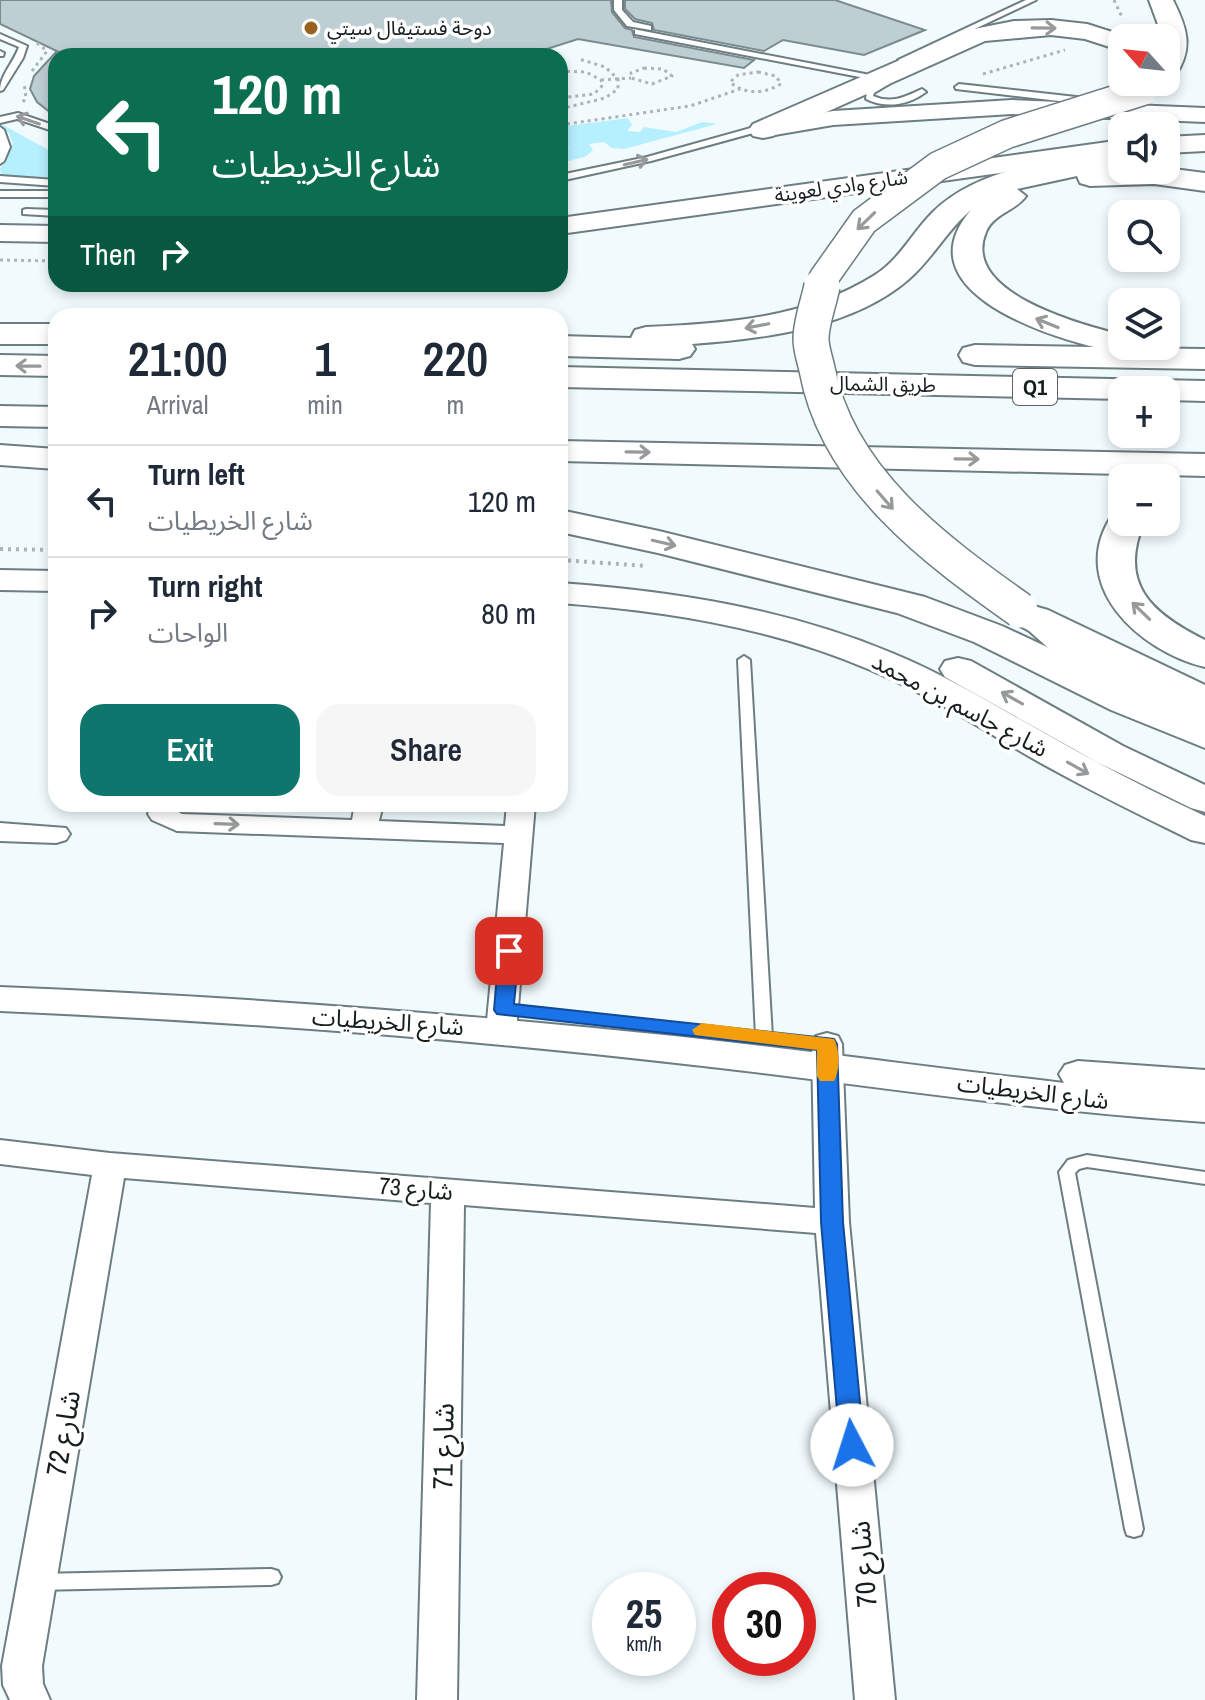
<!DOCTYPE html>
<meta charset="utf-8">
<style>
body{margin:0;font-family:"Archivo Narrow","Noto Sans Arabic",sans-serif;background:#f6f6f7;color:#1f2937;height:100vh;display:flex;flex-direction:column;font-size:30px;white-space:nowrap}
*{box-sizing:border-box;margin:0}
p{font-size:26px;color:#747a83}
.icon{flex:none;width:44px;height:44px;fill:none;stroke:currentColor;stroke-width:2;stroke-linecap:round;stroke-linejoin:round}
.map{position:relative;flex:1;overflow:hidden}
.sheet{position:absolute;left:48px;top:308px;width:520px;height:504px;display:flex;flex-direction:column;background:#fff;border-radius:24px;box-shadow:0 4px 12px #0003}
.sheet>*{flex:none}
.banner{position:absolute;left:48px;top:48px;width:520px;height:244px;border-radius:24px;box-shadow:0 4px 12px #0003;background:#0b6e4f;color:#fff;overflow:hidden}
.needle{width:52px;rotate:297deg}
.tools{position:absolute;left:1108px;top:24px;display:grid;gap:16px}
.tools a{display:grid;place-items:center;width:72px;height:72px;border-radius:16px;background:#fff;box-shadow:0 4px 12px #0003;font-size:40px}
.speed{position:absolute;left:592px;top:1572px;display:flex;gap:16px;font-size:40px;font-weight:700;text-align:center}
.speed>*{display:grid;place-content:center;width:104px;height:104px;border-radius:50%;background:#fff;box-shadow:0 4px 12px #0003;line-height:1}
.speed small{font-size:20px;font-weight:400}
.speed .limit{border:12px solid #d22;background:#fff;color:#111}
.pin{position:absolute;display:grid;place-items:center;width:68px;height:68px;color:#fff;margin:-34px;border-radius:16px;box-shadow:0 4px 12px #0006}
.me{position:absolute;width:88px;margin:-44px;rotate:355deg;stroke-linejoin:round;filter:drop-shadow(0 0 6px #0008)}
.turn{display:flex;align-items:center;gap:28px;height:168px;padding:0 32px;font-size:36px}
.turn .icon{width:104px;height:104px;stroke-width:2.5}
.turn b{display:block;font-size:56px;line-height:68px}
.then{display:flex;align-items:center;height:76px;padding:0 32px;background:#0003;gap:16px;font-size:30px}
.eta{display:flex;justify-content:space-evenly;align-items:center;height:136px;text-align:center}
.eta b{font-size:48px;font-weight:600;line-height:56px}
.action{display:flex;gap:16px;margin-top:auto;padding:16px 32px}
.action a{flex:1;height:92px;border-radius:24px;background:#0f766e;color:#fff;font-size:32px;font-weight:600;line-height:92px;text-align:center}
.action a+a{background:#f6f6f7;color:#1f2937}
ul{padding:0;list-style:none}
li{display:flex;align-items:center;gap:24px;height:112px;padding:0 32px;border-top:2px solid #e0e1e3}
li div{flex:1}
li b{display:block;font-size:30px}
li em{font-style:normal}
.map>svg:first-child{display:block}
</style>
<div class="map">
<svg width="1205" height="1700" viewBox="0 0 1205 1700">
<rect width="100%" height="100%" fill="#f1fbfe"/>
<path fill="#b6effe" d="M628 118 632 125 627 131 640 132 644 127 676 132 702 122 717 124 624 149 612 148 604 142 589 144 593 150 585 157 560 163V150L568 149 569 146 560 145V127Z
M3 125 56 154V180L1 175 0 169 13 144 9 133 0 126Z"/>
<path fill="#becfd4" stroke="#7a8a8e" stroke-width="2" d="M0 0H611L612 12 625 28 632 30 634 37 754 60 744 68 578 39 525 56H67L0 24Z
M625 0H835L925 30 864 55 783 40 764 51 654 30 652 23 635 19 625 9Z
M56 52V117L37 102 30 89 34 76Z"/>
<g fill="none" stroke-linecap="round" stroke-linejoin="round">
<g stroke="#6d7d81" stroke-width="4">
<path id="service" d="M614 0H622V10L633 22 651 26V30L627 26 614 10Z
M1026 0H1036L905 62 898 60Z
M638 30 865 74 869 76 865 78 635 34V30Z
M0 34 27 46 23 58 3 90 0 91C0 75 14 62 19 47L0 39Z
M0 51 4 53 3 56H0Z
M882 82 889 84 874 93 873 96C891 104 905 97 922 89L926 92C909 105 886 109 866 99L867 90Z
M959 84 1085 98 1089 101 1085 104 956 89 955 87Z
M18 113 56 126V132L17 119 0 123V117Z
M765 124 769 127 768 129 651 161 560 181V175L647 157Z
M0 127 4 130 10 147 4 161 0 164Z
M0 176 56 180V186L0 182Z
M0 191H56V197H0Z
M26 209 56 210V216L23 214V210Z
M744 656 750 660 772 1037 769 1041H759L756 1037 738 660Z
M1087 1155 1205 1172V1184L1087 1167 1079 1169 1075 1173 1143 1529 1141 1535 1134 1537 1127 1535 1125 1529 1059 1172 1068 1160Z
M271 1569 278 1571 281 1577 278 1583 271 1585 37 1590 30 1588 27 1582 30 1576 37 1574Z"/>
</g>
<g stroke="#6d7d81" stroke-width="4">
<path id="minor" d="M151 804H179L177 811 182 814 352 820 355 804H383L379 821 505 826 507 804H535L516 1031 512 1038 501 1042 490 1038 486 1031 504 843 177 831 152 820 148 814Z
M0 823 66 828 70 834 66 840 56 843 0 841Z
M827 1033 838 1036 842 1044 849 1222 895 1700H855L816 1233 464 1205 457 1700H417L431 1203 124 1178 42 1666 43 1684 50 1700H10L3 1685 2 1666 92 1175 0 1164V1140L110 1153 815 1208 812 1044 816 1036Z"/>
</g>
<g stroke="#6d7d81" stroke-width="4">
<path id="tertiary" d="M0 987C225 996 450 1013 674 1036 804 1050 934 1068 1064 1083L1059 1074 1065 1065 1078 1061 1205 1070V1122C1031 1111 858 1083 685 1064 457 1038 229 1021 0 1011Z"/>
</g>
<g stroke="#6d7d81" stroke-width="4">
<path id="secondary" d="M1012 100 1205 108V122L1012 114 833 125 763 137 754 135 751 130 754 125 763 123 833 111Z
M1205 135V151L1166 153V137Z
M1122 140V156L560 234V218Z
M0 225 56 226V242L0 241Z
M0 570 56 571V591L0 590Z
M560 583C674 591 786 609 892 653 946 675 997 707 1048 735 1099 764 1151 791 1205 816V843L1191 840C1140 815 1089 790 1039 762 983 730 928 694 868 669 770 627 666 611 560 603Z
M958 658 971 661 1123 746 1205 785V812L1191 808 1097 762 945 677 940 669 945 661Z"/>
</g>
<g stroke="#6d7d81" stroke-width="4">
<path id="primary" d="M1149 0H1173C1187 28 1194 48 1175 76L1166 78V38H1163Z
M1051 20 1087 24 1131 38H1122V51L1085 39 1051 35 985 41 773 136 763 138 753 136 749 130 753 124 969 30 1014 21Z
M1037 609 1051 613 1101 654 1205 708V736L1190 733 1073 670 1018 621 1023 613Z"/>
</g>
<g stroke="#6d7d81" stroke-width="4">
<path id="motorway" d="M1122 155V170L1166 168 1205 173V191L1154 184 1090 186 1080 183 1077 176 1017 189 1026 196C1016 211 994 213 986 232 960 293 1082 325 1122 335L1124 348 1205 349V369L975 365 963 362 959 355 963 348 975 345 1094 347C1038 333 904 288 971 210 947 230 933 258 909 279 853 328 763 339 692 344L695 349 690 356 679 359 560 356V336L631 338 635 330 646 327C725 324 807 318 875 275 900 259 912 233 933 212 980 166 1059 159 1122 155Z
M0 324H56V344H0Z
M0 355 56 356V376L0 375Z
M560 367 1205 381V401L1166 400V390H1122V399L560 387Z
M0 406 56 407V427L0 426Z
M560 441 1205 454V476L560 461Z
M0 445 56 449V469L0 465Z
M560 510 659 531 925 597 1002 626 1205 721V748L1111 710 974 642 897 613 658 553 560 532Z
M1122 512V522H1144C1118 584 1151 613 1205 640V667C1139 651 1065 584 1113 514Z
M1034 606 1048 610 1205 685V712L1191 709 1083 659 1020 626 1015 618 1020 610Z"/>
</g>
<path stroke="#abb4b7" stroke-width="3" stroke-dasharray="3 4" stroke-linecap="butt" d="M1114 0 1123 19
M644 68 663 69 672 76 652 84 631 78V73Z
M32 71 47 51 37 43
M560 71 586 72 601 80 603 85 594 94 560 98
M758 72 776 76 781 84C764 94 745 95 730 82L738 75Z
M983 74 1065 50
M601 80 631 78
M23 102 26 98 24 82
M560 109 605 98 618 89V79L605 67 579 59
M560 125 690 106 740 89
M0 260 56 261"/>
<path stroke="#abb4b7" stroke-width="4" stroke-dasharray="3 5" stroke-linecap="butt" d="M0 549 56 550
M560 560 647 566"/>
<use href="#service" fill="#fff" fill-rule="evenodd"/>
<use href="#minor" fill="#fff" fill-rule="evenodd"/>
<use href="#tertiary" fill="#fff" fill-rule="evenodd"/>
<use href="#secondary" fill="#fff" fill-rule="evenodd"/>
<use href="#primary" fill="#fff" fill-rule="evenodd"/>
<use href="#motorway" fill="#fff" fill-rule="evenodd"/>
<g stroke="#6d7d81" stroke-width="31" stroke-linecap="butt">
<path id="primary-bridge-far1" d="M822 288 823 279 864 221 938 166 1007 134 1143 91"/>
</g>
<g stroke="#6d7d81" stroke-width="38" stroke-linecap="butt">
<path id="primary-bridge" d="M822 286C819 302 811 322 811 339 811 349 815 360 817 369 837 478 935 550 1020 610"/>
</g>
<use href="#primary-bridge-far1" stroke="#fff" stroke-width="28"/>
<use href="#primary-bridge" stroke="#fff" stroke-width="35"/>
</g>
<defs><path id="oneway-shaft" d="M-6 0H5M1.5-3L5.5 0L1.5 3" fill="none" stroke-width="1.6" stroke-linecap="round" stroke-linejoin="round" transform="scale(2)"/></defs>
<g stroke="#979a9a">
<use href="#oneway-shaft" transform="translate(1044 28) rotate(1)"/>
<use href="#oneway-shaft" transform="translate(28 120) rotate(-161)"/>
<use href="#oneway-shaft" transform="translate(636 162) rotate(-13)"/>
<use href="#oneway-shaft" transform="translate(866 221) rotate(136)"/>
<use href="#oneway-shaft" transform="translate(1047 323) rotate(-158)"/>
<use href="#oneway-shaft" transform="translate(757 326) rotate(169)"/>
<use href="#oneway-shaft" transform="translate(28 366) rotate(-179)"/>
<use href="#oneway-shaft" transform="translate(638 452) rotate(1)"/>
<use href="#oneway-shaft" transform="translate(967 459) rotate(1)"/>
<use href="#oneway-shaft" transform="translate(885 500) rotate(49)"/>
<use href="#oneway-shaft" transform="translate(664 543) rotate(13)"/>
<use href="#oneway-shaft" transform="translate(1141 611) rotate(-136)"/>
<use href="#oneway-shaft" transform="translate(1012 698) rotate(-151)"/>
<use href="#oneway-shaft" transform="translate(1078 768) rotate(29)"/>
<use href="#oneway-shaft" transform="translate(227 824) rotate(2)"/>
</g>
<path fill="#1a73e8" stroke="#114b97" stroke-width="2" d="M509 945 519 951 514 1004 834 1039 837 1044 843 1222 864 1445 861 1452 852 1455 844 1452 840 1445 821 1222 817 1050 497 1014 494 1010 499 951Z"/>
<path fill="#f59e0b" d="M702 1023 834 1039C840 1049 840 1071 834 1081H820L817 1076V1050L695 1035 692 1030Z"/>
<circle fill="#99611d" stroke="#fff" stroke-width="3" cx="311" cy="28" r="8"/>
<g text-anchor="middle" stroke-width="7" stroke-linejoin="round" paint-order="stroke">
<g font-size="20" fill="#171e1f" stroke="#fff" text-anchor="start">
<text x="327" y="35">دوحة فستيفال سيتي</text>
</g>
<g font-size="20" fill="#171e1f" stroke="#fff">
<text transform="translate(841 186) rotate(-8)" y="7">شارع وادي لعوينة</text>
<text transform="translate(883 384) rotate(1)" y="7">طريق الشمال</text>
</g>
<rect fill="#fff" stroke="#5d6262" stroke-width="2" x="1013" y="369" width="44" height="36" rx="6"/>
<g font-size="22" font-weight="bold" fill="#171e1f">
<text x="1035" y="395">Q1</text>
</g>
<g font-size="24" fill="#171e1f" stroke="#fff">
<text transform="translate(960 705) rotate(28)" y="8">شارع جاسم بن محمد</text>
<text transform="translate(388 1022) rotate(4)" y="8">شارع الخريطيات</text>
<text transform="translate(1033 1092) rotate(7)" y="8">شارع الخريطيات</text>
<text transform="translate(416 1189) rotate(5)" y="8">شارع 73</text>
</g>
<g font-size="28" fill="#171e1f" stroke="#fff">
<text transform="translate(63 1433) rotate(-80)" y="10">شارع 72</text>
<text transform="translate(443 1446) rotate(-89)" y="10">شارع 71</text>
<text transform="translate(863 1564) rotate(-95)" y="10">شارع 70</text>
</g>
</g>
</svg>
<div class="tools">
<a><svg class="needle" viewBox="-14 -14 28 28"><path d="M0-13l5 13h-10z" fill="#e53935"/><path d="M0 13l5-13h-10z" fill="#747a83"/></svg></a>
<a><svg class="icon" aria-label="sound" viewBox="0 0 24 24"><path d="M4 9h4l5-4v14l-5-4H4zM17 9q2 3 0 6"/></svg></a>
<a><svg class="icon" aria-label="search" viewBox="0 0 24 24"><circle cx="10" cy="10" r="6"/><path d="M15 15l6 6"/></svg></a>
<a><svg class="icon" aria-label="layers" viewBox="0 0 24 24"><path d="M12 4l9 5-9 5-9-5zM3 14l9 5 9-5"/></svg></a>
<a>+</a>
<a>−</a>
</div>
<div class="speed"><div>25<small>km/h</small></div><div class="limit">30</div></div>
<div class="pin" style="left:509px;top:951px;background:#d93025"><svg class="icon" aria-label="arrive" viewBox="0 0 24 24"><path d="M6 21V4h12l-3 4 3 4H6"/></svg></div>
<svg class="me" style="left:852px;top:1445px" viewBox="-20 -20 40 40"><circle r="19" fill="#fff"/><path d="M0-13L10 11 0 6-10 11z" fill="#1a73e8"/></svg>
<div class="banner">
<div class="turn"><svg class="icon" aria-label="left" viewBox="0 0 24 24"><path d="M17 20v-9H6M10 6l-5 5 5 5"/></svg><div><b>120 m</b>شارع الخريطيات</div></div>
<div class="then">Then<svg class="icon" aria-label="right" viewBox="0 0 24 24"><path d="M7 20v-9h11M14 6l5 5-5 5"/></svg></div>
</div>
<section class="sheet">
<div class="eta">
<div><b>21:00</b><p>Arrival</p></div>
<div><b>1</b><p>min</p></div>
<div><b>220</b><p>m</p></div>
</div>
<ul>
<li><svg class="icon" aria-label="left" viewBox="0 0 24 24"><path d="M17 20v-9H6M10 6l-5 5 5 5"/></svg><div><b>Turn left</b><p>شارع الخريطيات</p></div><em>120 m</em></li>
<li><svg class="icon" aria-label="right" viewBox="0 0 24 24"><path d="M7 20v-9h11M14 6l5 5-5 5"/></svg><div><b>Turn right</b><p>الواحات</p></div><em>80 m</em></li>
</ul>
<div class="action"><a>Exit</a><a>Share</a></div>
</section>
</div>
